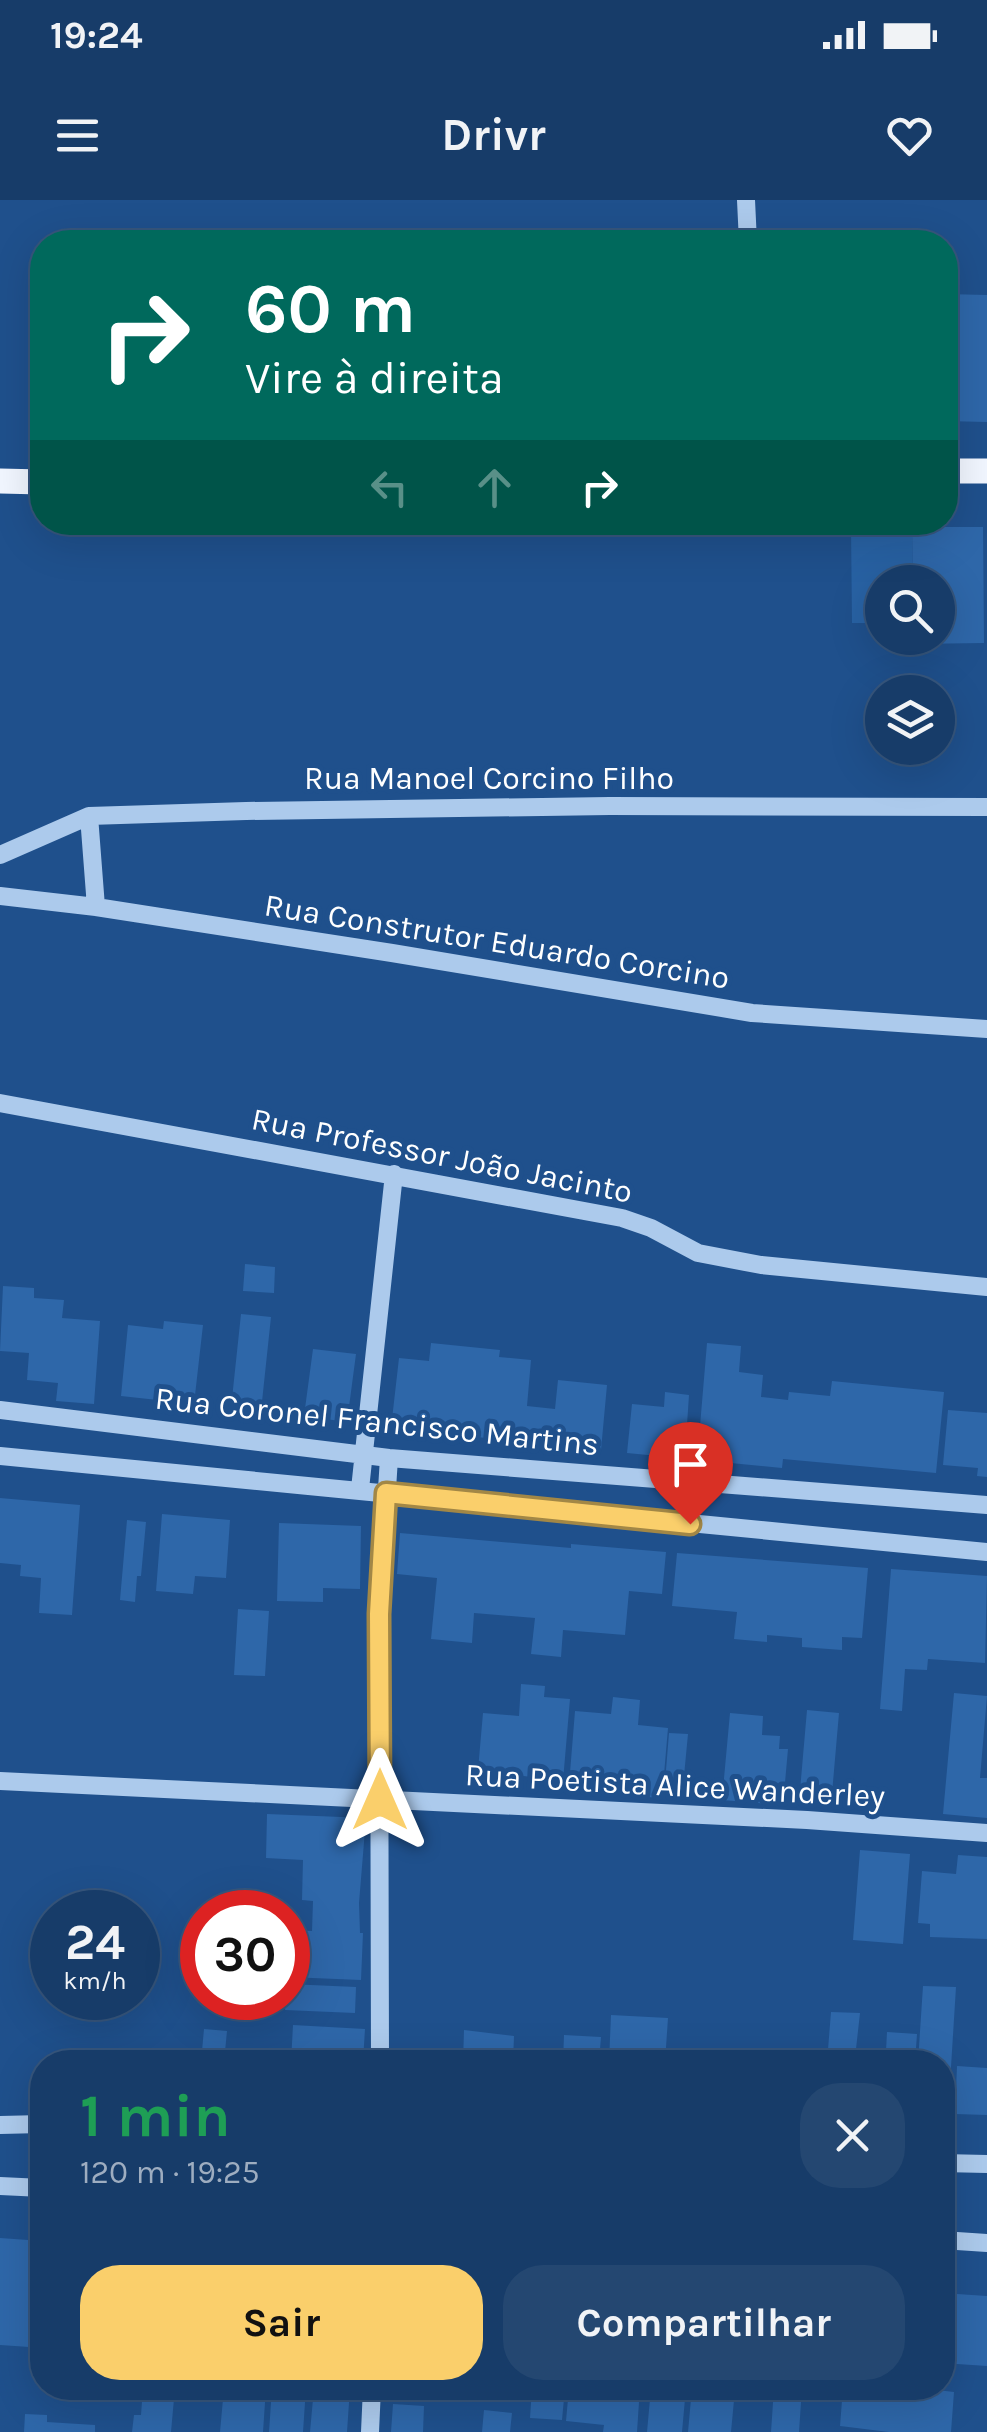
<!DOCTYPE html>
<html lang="pt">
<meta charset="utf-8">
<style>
body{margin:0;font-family:Karla,sans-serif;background:#244771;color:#f1f3f6;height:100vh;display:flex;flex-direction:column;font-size:38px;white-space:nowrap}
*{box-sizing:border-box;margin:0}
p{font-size:32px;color:#9eadc0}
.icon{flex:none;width:55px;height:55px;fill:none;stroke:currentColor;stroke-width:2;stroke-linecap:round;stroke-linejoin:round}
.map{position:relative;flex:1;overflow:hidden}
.side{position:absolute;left:30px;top:1850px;width:925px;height:350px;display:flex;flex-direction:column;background:#173c69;border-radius:40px;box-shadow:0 10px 40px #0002,0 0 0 2px #36567d}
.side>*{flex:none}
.top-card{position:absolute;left:30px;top:30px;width:928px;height:305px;border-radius:40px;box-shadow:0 10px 40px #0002,0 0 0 2px #36567d;background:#00695c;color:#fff;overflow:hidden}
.controls{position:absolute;left:865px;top:365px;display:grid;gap:20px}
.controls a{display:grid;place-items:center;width:90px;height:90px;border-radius:50%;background:#173c69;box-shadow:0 10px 40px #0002,0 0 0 2px #36567d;font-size:50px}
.speed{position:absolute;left:30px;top:1690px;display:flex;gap:20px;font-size:50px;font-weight:700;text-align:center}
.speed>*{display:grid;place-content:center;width:130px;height:130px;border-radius:50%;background:#173c69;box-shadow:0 10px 40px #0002,0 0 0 2px #36567d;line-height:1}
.speed small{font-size:25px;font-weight:400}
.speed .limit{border:15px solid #d22;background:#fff;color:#111}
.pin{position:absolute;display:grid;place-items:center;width:85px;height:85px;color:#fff;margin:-102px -42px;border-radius:50% 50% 50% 0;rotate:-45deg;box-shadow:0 0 10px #0007}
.pin .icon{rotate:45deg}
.me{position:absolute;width:110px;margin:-55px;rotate:0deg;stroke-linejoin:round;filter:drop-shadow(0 0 8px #0008)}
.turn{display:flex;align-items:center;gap:35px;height:210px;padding:0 50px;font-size:45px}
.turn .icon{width:130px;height:130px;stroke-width:2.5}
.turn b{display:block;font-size:70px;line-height:85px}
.lanes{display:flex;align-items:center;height:95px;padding:0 50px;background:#0003;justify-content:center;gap:50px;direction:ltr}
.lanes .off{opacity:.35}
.round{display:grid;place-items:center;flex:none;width:105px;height:105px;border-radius:40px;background:#244771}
.head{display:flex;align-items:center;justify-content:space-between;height:170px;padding:0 50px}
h1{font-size:60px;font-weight:700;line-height:75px;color:#1e9e55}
.action{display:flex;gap:20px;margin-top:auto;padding:20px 50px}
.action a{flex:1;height:115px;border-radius:40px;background:#facf6b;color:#111;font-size:40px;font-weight:700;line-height:115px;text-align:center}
.action a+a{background:#244771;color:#f1f3f6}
.status{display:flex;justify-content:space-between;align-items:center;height:70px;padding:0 50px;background:#173c69;direction:ltr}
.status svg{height:28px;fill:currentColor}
header{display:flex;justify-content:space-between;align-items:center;height:130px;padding:0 50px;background:#173c69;font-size:45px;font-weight:700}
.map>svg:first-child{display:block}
</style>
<div class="status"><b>19:24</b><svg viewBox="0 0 49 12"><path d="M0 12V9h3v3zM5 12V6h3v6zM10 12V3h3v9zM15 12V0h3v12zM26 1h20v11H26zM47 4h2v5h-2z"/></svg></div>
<header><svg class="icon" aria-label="menu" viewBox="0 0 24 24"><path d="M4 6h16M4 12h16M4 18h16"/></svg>Drivr<svg class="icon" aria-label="heart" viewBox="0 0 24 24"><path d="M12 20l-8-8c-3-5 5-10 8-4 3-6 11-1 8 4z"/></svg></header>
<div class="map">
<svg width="987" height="2232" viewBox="0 0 987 2232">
<rect width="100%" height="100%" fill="#1f508c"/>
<path fill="#2862a4" d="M912 327 913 382H882V423H852L851 328Z"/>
<path fill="#2e67a9" d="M945 94 987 95V222L945 221Z
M912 327H983L984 443 914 444 913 438H938V382H913Z
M245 1064 275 1067 274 1093 243 1091Z
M3 1086 34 1088V1098L64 1100 62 1118 100 1121 94 1204 56 1201 58 1183 27 1180 29 1153 0 1151Z
M241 1114 271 1117 261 1211 231 1208Z
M164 1121 203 1125 194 1204 121 1196 128 1125 163 1129Z
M431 1143 500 1150 499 1157 531 1160 527 1206 555 1209 558 1180 607 1185 601 1250 391 1228 399 1158 429 1161Z
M707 1143 741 1146 739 1172 763 1175 761 1197 788 1200 789 1192 830 1196 832 1181 944 1192 936 1273 783 1259 782 1268 627 1253 632 1204 664 1207 665 1192 689 1195 687 1225 700 1226Z
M313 1149 356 1154 347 1222 304 1216Z
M948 1210 987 1213V1277L977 1276 978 1268 943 1265Z
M0 1298 80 1305 72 1415 39 1413 41 1378 20 1376 21 1365 0 1363Z
M162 1314 230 1320 226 1378 195 1376 193 1394 156 1391Z
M127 1320 146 1322 141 1376H137L135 1402 120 1400Z
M279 1323 361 1326 360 1389 323 1388V1402L277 1401Z
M400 1333 571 1348V1344L666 1352 662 1394 629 1391 625 1435 563 1430 561 1457 531 1454 535 1418 474 1413 472 1443 431 1439 437 1378 397 1374Z
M677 1353 868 1368 862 1438 842 1437V1450L802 1447V1438L767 1435V1442L734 1439 737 1412 672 1406Z
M891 1369 987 1376 985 1463 928 1459 927 1470 905 1469 902 1511 880 1509Z
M238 1409 269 1411 265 1476 234 1475Z
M521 1484 545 1486 544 1497 570 1499 563 1581 478 1570 483 1513 519 1516Z
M954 1493 987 1496 980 1578H987V1618L943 1614Z
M613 1497 640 1500 638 1525 668 1528 662 1598 633 1596V1591L569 1585 575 1511 611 1514Z
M807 1510 839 1513 831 1605 799 1602Z
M730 1513 763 1516 762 1535 780 1536 779 1549H788L783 1605 722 1600Z
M669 1533 688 1534 682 1597 664 1595Z
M267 1614 366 1618 359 1703 360 1733H363L361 1780 288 1777V1730L312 1731 313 1701 302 1700 303 1660 266 1658Z
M860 1650 910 1654 903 1744 853 1740Z
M958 1655 987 1657V1739L930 1737V1724L918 1723 922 1671 956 1674Z
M288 1784 356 1787 355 1813 285 1810Z
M923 1786 956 1787 948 1915 942 1914V1862H918Z
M831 1812 860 1813 856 1849 886 1851 887 1832 917 1834 915 1862H827Z
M611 1815 668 1818 665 1862H609Z
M293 1825 365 1829 363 1862H291Z
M204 1829 227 1831 224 1862H201Z
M464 1830 514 1836 513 1862H463Z
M564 1835 601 1837 599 1862H563Z
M678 1852 723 1854V1862H677Z
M957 1866 987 1868V1915L955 1914Z
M0 2038 42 2041V2113L31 2112 29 2147 0 2145Z
M942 2093 987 2096V2166L942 2163Z
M143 2188H175L171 2232H132L134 2215H141Z
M224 2188H266L263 2232H220Z
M272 2188H306L303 2232H269Z
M314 2188H350L347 2232H310Z
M532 2188H565L562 2220 530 2218Z
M569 2188H607L606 2199 639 2202 637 2232H603L604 2225 566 2221Z
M651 2188H686L682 2232H647Z
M692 2188 735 2190 731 2232H688Z
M774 2188H802L799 2232H771Z
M843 2188H920L954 2192 951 2232H889L840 2226Z
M393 2204 424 2206 423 2232H391Z
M484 2210 512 2213 510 2232H482Z
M25 2214 47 2215V2222L95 2225V2232H24Z"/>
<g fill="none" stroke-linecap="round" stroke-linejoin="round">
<path stroke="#accaec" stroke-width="18" d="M746 0 748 42
M89 616 96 707
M0 655 89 616 246 611 610 606 987 607
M0 696 96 707 392 753 752 813 987 829
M0 903 622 1018 651 1028 698 1053 761 1065 987 1087
M0 1210 389 1258 987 1305
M0 1256 987 1352
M360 1289 394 974
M0 1581 807 1620 987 1633
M380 1862 379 1414 389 1258
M0 1925 42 1924
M942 1963 987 1964
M0 1986 42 1988
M942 2040 987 2043
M370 2232 372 2188"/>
<path stroke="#f1f6ff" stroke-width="25" d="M945 271H987
M0 281 42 282"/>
</g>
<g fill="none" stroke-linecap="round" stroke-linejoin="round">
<g stroke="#a28746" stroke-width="25">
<path id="route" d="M380 1600 379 1414 386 1293 690 1324"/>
</g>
<use href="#route" stroke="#facf6b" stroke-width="18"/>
</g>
<g text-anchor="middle" stroke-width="10" stroke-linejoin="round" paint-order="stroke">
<g font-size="32" fill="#fff" stroke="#1f508c">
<text x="489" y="589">Rua Manoel Corcino Filho</text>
<text transform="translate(497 741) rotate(9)" y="11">Rua Construtor Eduardo Corcino</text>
<text transform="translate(442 955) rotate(11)" y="11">Rua Professor João Jacinto</text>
<text transform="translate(377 1221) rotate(6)" y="11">Rua Coronel Francisco Martins</text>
<text transform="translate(675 1585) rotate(3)" y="11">Rua Poetista Alice Wanderley</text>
</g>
</g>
</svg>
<div class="controls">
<a><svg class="icon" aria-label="search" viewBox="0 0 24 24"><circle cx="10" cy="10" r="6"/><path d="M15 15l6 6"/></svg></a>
<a><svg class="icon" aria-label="layers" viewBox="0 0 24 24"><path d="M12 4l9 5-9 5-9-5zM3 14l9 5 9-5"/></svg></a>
</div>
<div class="speed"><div>24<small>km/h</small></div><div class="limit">30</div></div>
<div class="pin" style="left:690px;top:1324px;background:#d93025"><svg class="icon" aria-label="arrive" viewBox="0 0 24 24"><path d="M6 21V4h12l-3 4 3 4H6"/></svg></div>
<svg class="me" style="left:380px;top:1600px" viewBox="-20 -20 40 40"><path d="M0-17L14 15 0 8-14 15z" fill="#facf6b" stroke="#fff" stroke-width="4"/></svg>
<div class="top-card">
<div class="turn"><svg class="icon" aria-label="right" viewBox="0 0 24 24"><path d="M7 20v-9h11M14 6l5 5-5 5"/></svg><div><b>60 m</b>Vire à direita</div></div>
<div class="lanes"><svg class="icon off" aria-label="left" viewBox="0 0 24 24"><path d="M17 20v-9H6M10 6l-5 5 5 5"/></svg><svg class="icon off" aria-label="ahead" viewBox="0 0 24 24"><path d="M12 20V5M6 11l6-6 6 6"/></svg><svg class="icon" aria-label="right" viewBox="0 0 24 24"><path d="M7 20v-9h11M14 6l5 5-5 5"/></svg></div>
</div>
<section class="side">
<div class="head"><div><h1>1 min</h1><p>120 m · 19:25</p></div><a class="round"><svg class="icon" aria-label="close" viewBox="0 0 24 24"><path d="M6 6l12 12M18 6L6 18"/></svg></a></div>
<div class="action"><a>Sair</a><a>Compartilhar</a></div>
</section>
</div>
